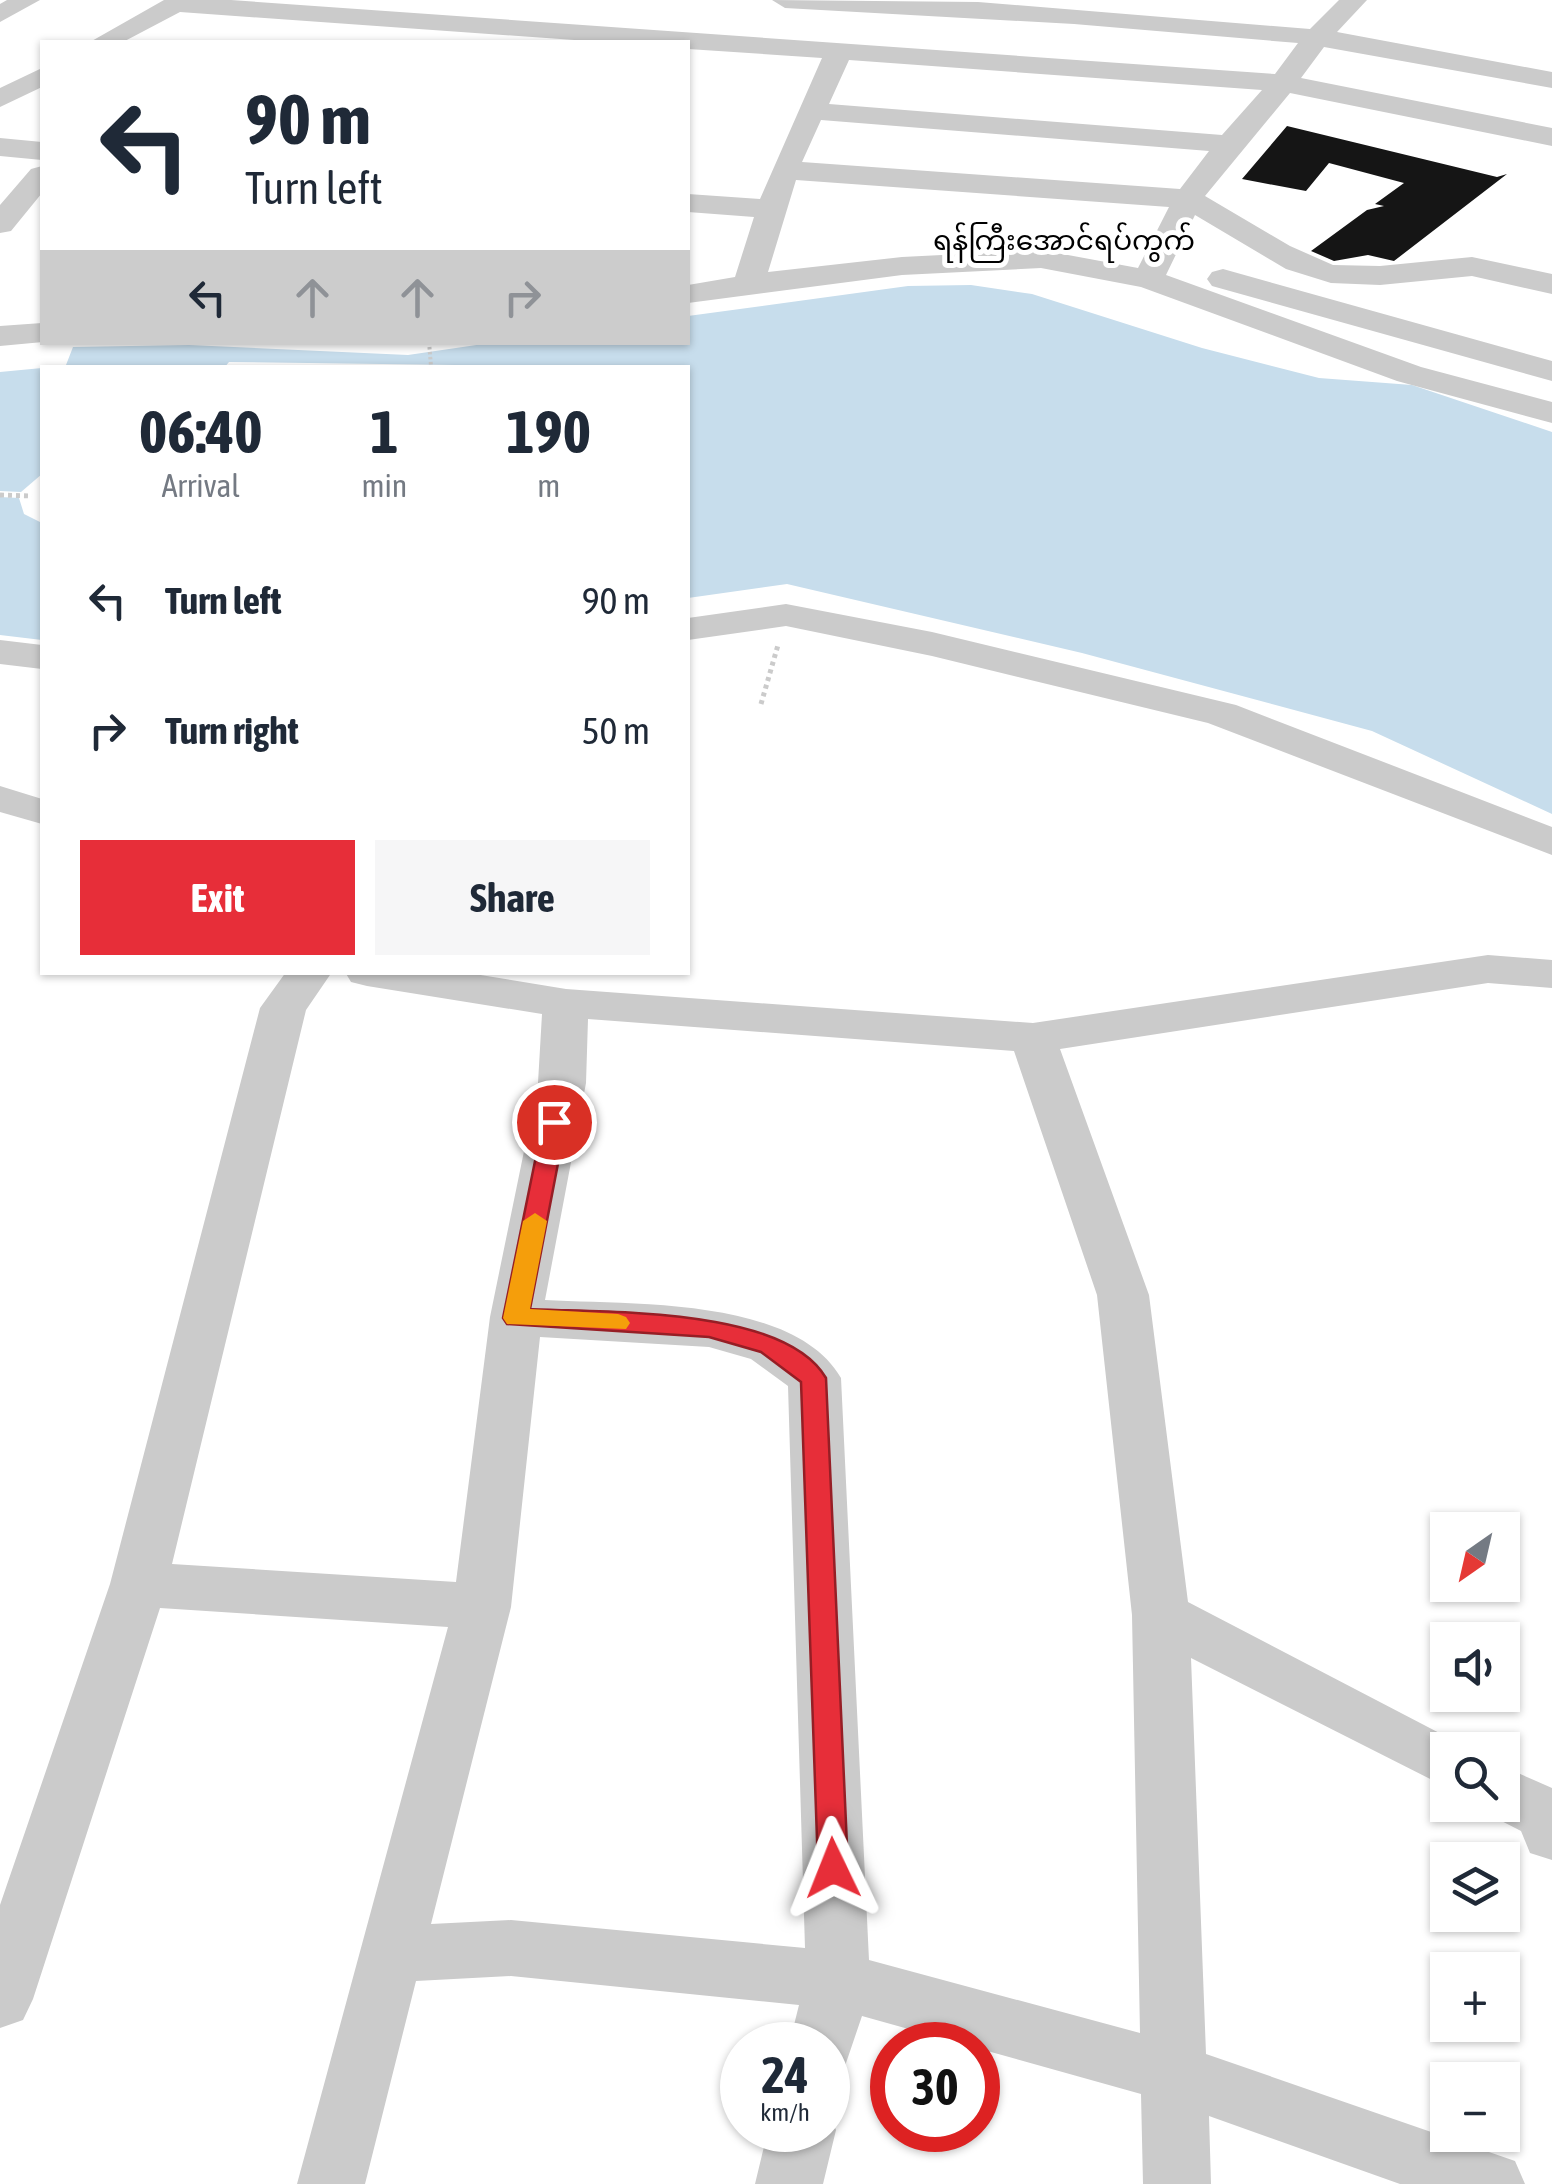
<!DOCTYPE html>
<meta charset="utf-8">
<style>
body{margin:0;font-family:"Asap Condensed","Noto Sans Myanmar",sans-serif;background:#f6f6f7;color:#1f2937;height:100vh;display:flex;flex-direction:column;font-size:38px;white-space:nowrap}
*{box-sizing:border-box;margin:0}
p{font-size:32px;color:#747a83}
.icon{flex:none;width:55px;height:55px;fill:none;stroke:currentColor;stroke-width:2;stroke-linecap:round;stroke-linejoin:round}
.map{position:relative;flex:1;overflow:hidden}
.side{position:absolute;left:40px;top:365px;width:650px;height:610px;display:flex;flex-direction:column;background:#fff;border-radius:0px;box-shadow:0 2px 8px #0004}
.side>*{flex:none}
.guide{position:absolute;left:40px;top:40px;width:650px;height:305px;border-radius:0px;box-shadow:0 2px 8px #0004;background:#fff;color:#1f2937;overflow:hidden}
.needle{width:65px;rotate:214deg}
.buttons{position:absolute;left:1430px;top:1512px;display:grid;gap:20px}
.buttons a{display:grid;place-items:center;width:90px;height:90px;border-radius:0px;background:#fff;box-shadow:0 2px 8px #0004;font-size:50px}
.speed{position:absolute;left:720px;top:2022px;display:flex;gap:20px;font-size:50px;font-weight:700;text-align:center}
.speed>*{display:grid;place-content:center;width:130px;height:130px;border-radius:50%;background:#fff;box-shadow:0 2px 8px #0004;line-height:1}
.speed small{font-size:25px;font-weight:400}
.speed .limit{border:15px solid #d22;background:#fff;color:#111}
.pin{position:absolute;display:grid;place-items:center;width:85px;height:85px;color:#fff;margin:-42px;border:5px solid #fff;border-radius:50%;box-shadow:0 2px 10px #0007}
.me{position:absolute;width:110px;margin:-55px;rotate:358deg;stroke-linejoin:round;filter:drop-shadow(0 0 8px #0008)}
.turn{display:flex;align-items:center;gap:35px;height:210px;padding:0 40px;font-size:45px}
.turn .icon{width:130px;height:130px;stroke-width:2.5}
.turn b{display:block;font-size:70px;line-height:85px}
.lanes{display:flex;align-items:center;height:95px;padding:0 40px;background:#0003;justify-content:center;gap:50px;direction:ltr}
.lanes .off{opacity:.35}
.eta{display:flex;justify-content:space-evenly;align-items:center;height:170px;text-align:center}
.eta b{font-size:60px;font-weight:700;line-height:70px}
.primary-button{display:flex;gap:20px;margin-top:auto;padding:20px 40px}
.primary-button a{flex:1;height:115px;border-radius:0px;background:#e72e39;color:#fff;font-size:40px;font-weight:700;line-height:115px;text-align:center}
.primary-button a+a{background:#f6f6f7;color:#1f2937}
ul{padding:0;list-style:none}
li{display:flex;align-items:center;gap:30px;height:130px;padding:0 40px}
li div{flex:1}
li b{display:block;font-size:38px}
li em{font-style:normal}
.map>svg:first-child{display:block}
</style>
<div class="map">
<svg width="1552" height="2184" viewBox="0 0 1552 2184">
<rect width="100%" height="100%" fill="#fff"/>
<path fill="#c7ddec" d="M971 285 1032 294 1202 348 1319 378 1412 385 1552 432V814L1372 731 1082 653 787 584 688 598V368L229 362 224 368 45 367 66 365 73 347 189 345 408 355 497 342H688V316L908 286Z
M42 368V640L0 635V372Z"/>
<path fill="#fff" d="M42 474V523L24 514 19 498 0 497V491L21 492Z"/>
<path fill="#151515" d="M1287 126 1497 177 1507 174 1394 261 1368 255 1334 261 1311 251 1367 210 1384 206 1375 204 1404 183 1329 163 1306 191 1242 179Z"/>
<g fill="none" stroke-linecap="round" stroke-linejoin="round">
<path stroke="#cbcbcb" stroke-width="4" stroke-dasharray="2.5 2.5" stroke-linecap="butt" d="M429 342 431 366"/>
<path stroke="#cbcbcb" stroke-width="5" stroke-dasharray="4 4" stroke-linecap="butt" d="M0 495 32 496
M761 704 778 645"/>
<path fill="#cbcbcb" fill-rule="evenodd" d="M7 0H40L0 22V4Z
M164 0H231L1275 74 1298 43 1074 24 785 8 772 0 978 2 1310 29 1339 0H1367L1337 32 1552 72V88L1324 47 1301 78 1552 128V146L1290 93 1205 196 1290 246 1333 265 1380 266 1472 257 1552 274V294L1472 276 1380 285 1331 283 1286 269 1195 215 1166 275 1421 367 1552 402V423L1397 381 1141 287 1041 268 902 275 688 303V285L735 277 754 217 688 212V194L760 199 822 58 688 49V42H602L180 12 123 42H90ZM849 60 1262 90 1222 135 829 104ZM821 120 1209 151 1180 189 802 162ZM796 180 1169 207 1138 268 1041 250 902 257 768 272Z
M42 68V87L0 107V88Z
M0 138 42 142V160L0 156Z
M42 166V193L11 231 0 233V205L31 169Z
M1223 269 1552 361V381L1212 286 1207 279 1212 272Z
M42 323 43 342 0 346V326Z
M786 604 932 632 1236 705 1552 827V855L1208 723 932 656 786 626 688 640V618Z
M0 640 42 645V669L0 664Z
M0 786 42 799V824L0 812Z
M1488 955 1552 960V988L1488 983 1060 1049 1149 1295 1188 1602 1472 1750H1448V1788L1191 1658 1206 2054 1515 2161 1525 2184H1400L1209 2116 1211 2184H1143L1141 2094 862 2016 845 2066 828 2073V2045H789L799 2005 511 1976 416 1981 365 2184H297L448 1627 160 1608 33 1999 23 2020 0 2028V1905L110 1584 260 1008 286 972H332L306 1010 172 1564 456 1582 490 1317 538 1083 542 1014 367 986 351 982 345 972H462L566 989 1033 1023ZM588 1019 1014 1051 1097 1295 1132 1615 1140 2033 869 1960 841 1378C794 1296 628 1305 545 1300L586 1083ZM540 1337 709 1347 751 1359 788 1386 805 1948 511 1920 431 1924 511 1607Z
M1502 1766 1552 1788V1860L1530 1853 1521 1831 1480 1810 1478 1805H1502Z
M828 2111 836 2130 823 2184H755L768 2130H828Z"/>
</g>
<path fill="#e72e39" stroke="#961e25" stroke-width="2.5" d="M554 1115 566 1122 530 1309C604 1313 784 1306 826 1378L848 1868 844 1877 833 1880 822 1877 818 1868 801 1382 761 1352 709 1337 507 1324 503 1318 543 1122Z"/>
<path fill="#f59e0b" d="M535 1213 547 1221 530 1309 618 1314 626 1317 630 1323 626 1329 507 1324 503 1318 523 1221Z"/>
<g text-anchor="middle" stroke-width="10" stroke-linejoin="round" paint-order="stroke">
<g font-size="28" fill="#000" stroke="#fff">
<text x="1064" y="250">ရန်ကြီးအောင်ရပ်ကွက်</text>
</g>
</g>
</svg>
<div class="buttons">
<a><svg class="needle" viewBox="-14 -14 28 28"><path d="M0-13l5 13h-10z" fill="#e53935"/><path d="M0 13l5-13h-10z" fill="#747a83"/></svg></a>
<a><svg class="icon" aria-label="sound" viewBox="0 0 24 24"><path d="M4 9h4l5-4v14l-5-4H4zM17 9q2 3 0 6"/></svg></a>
<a><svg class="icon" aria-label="search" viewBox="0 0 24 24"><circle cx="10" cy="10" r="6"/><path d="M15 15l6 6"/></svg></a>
<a><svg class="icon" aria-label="layers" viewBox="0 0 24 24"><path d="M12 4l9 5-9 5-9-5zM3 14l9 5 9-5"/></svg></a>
<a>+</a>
<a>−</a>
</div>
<div class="speed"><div>24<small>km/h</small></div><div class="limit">30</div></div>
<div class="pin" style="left:554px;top:1122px;background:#d93025"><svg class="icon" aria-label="arrive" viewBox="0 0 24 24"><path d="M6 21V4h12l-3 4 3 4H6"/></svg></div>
<svg class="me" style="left:833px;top:1868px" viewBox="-20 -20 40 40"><path d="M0-17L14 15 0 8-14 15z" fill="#e72e39" stroke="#fff" stroke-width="4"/></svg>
<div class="guide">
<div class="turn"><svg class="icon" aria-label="left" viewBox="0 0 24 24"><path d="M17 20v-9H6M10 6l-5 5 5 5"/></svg><div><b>90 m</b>Turn left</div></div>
<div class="lanes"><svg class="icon" aria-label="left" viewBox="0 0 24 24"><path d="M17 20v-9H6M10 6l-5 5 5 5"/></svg><svg class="icon off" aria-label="ahead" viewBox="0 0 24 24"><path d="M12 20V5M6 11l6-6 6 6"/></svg><svg class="icon off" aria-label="ahead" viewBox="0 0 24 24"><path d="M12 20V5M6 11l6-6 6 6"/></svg><svg class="icon off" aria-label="right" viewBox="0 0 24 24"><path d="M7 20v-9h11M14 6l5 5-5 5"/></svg></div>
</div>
<section class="side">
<div class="eta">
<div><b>06:40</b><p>Arrival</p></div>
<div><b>1</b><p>min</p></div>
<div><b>190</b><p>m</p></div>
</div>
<ul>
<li><svg class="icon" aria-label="left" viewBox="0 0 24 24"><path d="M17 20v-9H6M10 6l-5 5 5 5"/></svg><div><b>Turn left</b></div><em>90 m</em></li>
<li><svg class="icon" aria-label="right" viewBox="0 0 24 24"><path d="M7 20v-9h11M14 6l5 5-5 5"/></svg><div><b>Turn right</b></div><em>50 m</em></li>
</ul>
<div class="primary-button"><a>Exit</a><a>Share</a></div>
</section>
</div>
